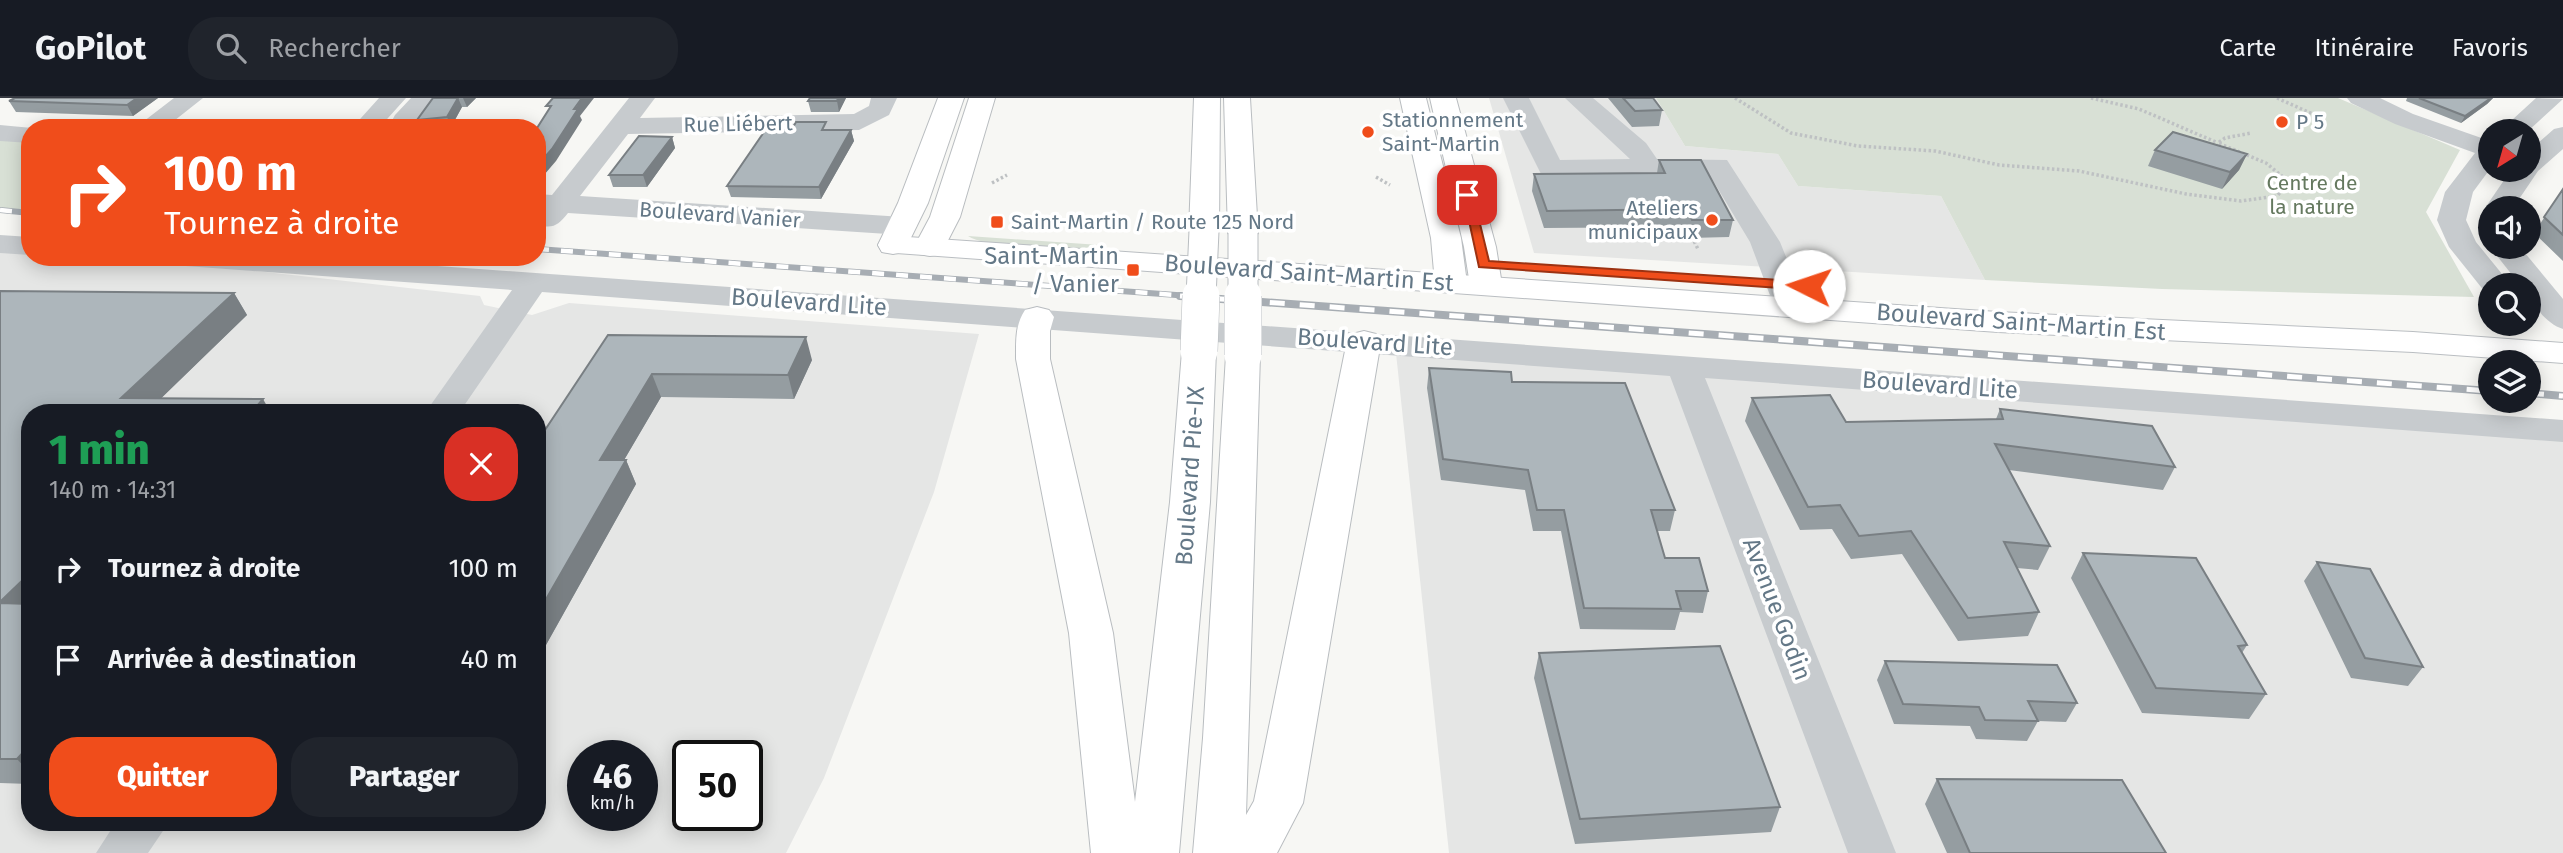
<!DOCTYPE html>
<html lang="fr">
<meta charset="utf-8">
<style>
body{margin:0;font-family:"Fira Sans",sans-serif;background:#20242c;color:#f1f3f6;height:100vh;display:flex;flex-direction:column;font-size:26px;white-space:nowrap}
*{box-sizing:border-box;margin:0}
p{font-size:23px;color:#9ea1a6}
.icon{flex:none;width:38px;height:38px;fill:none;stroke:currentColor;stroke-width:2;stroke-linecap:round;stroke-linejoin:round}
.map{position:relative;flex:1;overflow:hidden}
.panel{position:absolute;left:21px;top:306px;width:525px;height:427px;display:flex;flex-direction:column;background:#171b24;border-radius:28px;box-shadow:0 4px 18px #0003}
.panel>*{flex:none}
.guide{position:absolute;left:21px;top:21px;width:525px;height:147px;border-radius:28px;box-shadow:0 4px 18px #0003;background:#f04d1b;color:#fff;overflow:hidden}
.needle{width:46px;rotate:217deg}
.controls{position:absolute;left:2478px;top:21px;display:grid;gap:14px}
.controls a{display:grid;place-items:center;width:63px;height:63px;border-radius:50%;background:#171b24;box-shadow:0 4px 18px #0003;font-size:35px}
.speed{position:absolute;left:567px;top:642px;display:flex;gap:14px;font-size:35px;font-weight:700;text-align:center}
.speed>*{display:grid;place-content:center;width:91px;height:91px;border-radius:50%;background:#171b24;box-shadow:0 4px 18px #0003;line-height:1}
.speed small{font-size:18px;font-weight:400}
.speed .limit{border:4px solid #111;border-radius:10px;background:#fff;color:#111}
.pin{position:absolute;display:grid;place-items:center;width:60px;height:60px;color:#fff;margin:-30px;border-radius:14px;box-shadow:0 4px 10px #0006}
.me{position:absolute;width:77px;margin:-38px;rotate:274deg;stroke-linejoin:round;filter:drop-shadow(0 0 5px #0008)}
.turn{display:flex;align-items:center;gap:24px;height:147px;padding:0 28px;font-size:32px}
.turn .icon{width:91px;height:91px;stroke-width:2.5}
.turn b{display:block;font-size:49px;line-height:60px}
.round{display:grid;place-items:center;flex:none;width:74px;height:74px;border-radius:28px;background:#20242c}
.head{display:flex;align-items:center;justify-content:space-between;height:119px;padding:0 28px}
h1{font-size:42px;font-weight:800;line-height:52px;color:#1e9e55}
.primary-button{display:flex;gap:14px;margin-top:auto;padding:14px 28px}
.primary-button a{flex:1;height:80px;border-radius:28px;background:#f04d1b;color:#fff;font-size:28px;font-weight:800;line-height:80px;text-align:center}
.primary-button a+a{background:#20242c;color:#f1f3f6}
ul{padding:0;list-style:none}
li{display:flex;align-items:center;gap:21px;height:91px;padding:0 28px}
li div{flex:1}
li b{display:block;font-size:26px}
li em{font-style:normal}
header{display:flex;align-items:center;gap:42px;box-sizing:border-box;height:98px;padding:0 35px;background:#171b24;border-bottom:2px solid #363941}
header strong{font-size:33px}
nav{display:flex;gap:38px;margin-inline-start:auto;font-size:24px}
.search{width:490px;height:63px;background:#20242c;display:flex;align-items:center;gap:18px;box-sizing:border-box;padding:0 24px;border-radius:28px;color:#9ea1a6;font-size:26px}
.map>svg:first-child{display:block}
</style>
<header>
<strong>GoPilot</strong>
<div class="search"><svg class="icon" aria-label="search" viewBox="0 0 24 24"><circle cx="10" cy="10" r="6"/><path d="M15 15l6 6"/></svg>Rechercher</div>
<nav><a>Carte</a><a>Itinéraire</a><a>Favoris</a></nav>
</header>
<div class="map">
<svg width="2563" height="755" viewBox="0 0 2563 755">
<rect width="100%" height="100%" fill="#f7f7f4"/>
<path fill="#e5e6e5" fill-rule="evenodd" d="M1489 0H1656L1685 48 1778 56 1798 88 1941 98 1985 182 1534 155Z
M0 146 30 148V159H131L480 198 484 207 532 217 569 205 979 236 934 394 824 680 786 755H0ZM30 315H537V724H30ZM583 658H642V718H583ZM688 658H747V718H688Z
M1396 255 2563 333V755H1449Z"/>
<path fill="#d8e0d5" d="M1656 0H2338L2460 52 2426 114 2474 199 2162 191 1985 182 1941 98 1798 88 1778 56 1685 48Z
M0 35 30 37V114L0 112Z
M968 138 1100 147 1097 151C1070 151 987 151 968 138Z"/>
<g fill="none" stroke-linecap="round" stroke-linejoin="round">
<g stroke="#babec2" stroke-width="2">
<path id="major" d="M893 138 1998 214 2413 234 2563 245V265L2413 254 1998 234 882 154 878 147 882 140Z"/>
</g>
<g stroke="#b9bdc0" stroke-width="2">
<path id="highway" d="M938 0H964L928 105 904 154 893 156 882 154 878 147 898 105Z
M969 0H995L960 119 941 156 930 158 919 156 914 149 930 119Z
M1194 0H1220L1219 133 1215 139 1204 142 1193 139 1189 133Z
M1224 0H1250L1258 135 1254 141 1243 144 1232 141 1228 135Z
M1400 0H1426L1461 140 1467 185 1462 192 1451 195 1440 192 1435 185 1431 140Z
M1430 0H1456L1496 149 1502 187 1497 194 1486 197 1475 194 1470 187 1464 149Z
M1037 209 1049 212 1054 219 1050 233V261L1113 535 1135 704 1170 404 1182 253 1187 246 1199 243 1211 246 1216 253 1210 404 1179 755H1091L1069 535 1016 261C1016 243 1015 227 1025 212Z
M1364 233 1376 236 1381 243 1303 705 1277 755H1193L1203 640 1226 257 1231 250 1243 247 1255 250 1260 257 1246 717 1254 703 1347 243 1352 236Z"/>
</g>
<path stroke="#bec1c3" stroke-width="3.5" stroke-dasharray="2.5 2.5" stroke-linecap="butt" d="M1735 0 1791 35 1858 48 1935 53 1999 67 2079 73 2186 96 2241 103 2277 98 2289 84 2266 65 2218 45 2225 40 2251 35
M2091 0 2139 11 2218 45
M2277 0 2326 22
M1376 79 1390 87
M992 85 1007 77
M1692 139 1698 151"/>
<path fill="#c7cbce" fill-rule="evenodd" d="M174 0H203L165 30H135Z
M379 0H406L379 30H352Z
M411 0H438L414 30H388L395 17Z
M629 0H655L640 20 854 16 869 8 871 0H897L889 17 859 32 628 36 580 98 903 119 913 122 917 128 913 134 903 137 568 115C558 127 554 131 538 127L537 96 552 97Z
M1503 0H1529L1560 62 1630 61 1565 0H1593L1646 45 1657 61 1727 62 1780 144 1806 208 1801 215 1790 217 1779 215 1774 208 1750 144 1709 76H1541Z
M2347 0H2380L2413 16 2490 43V71L2473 94 2466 122 2476 144 2511 187H2490V195L2485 194 2449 149 2437 122 2445 94 2475 55 2395 26 2351 5Z
M2536 0 2563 1 2528 33H2500Z
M0 27 32 30H30V45L0 43Z
M2563 29V51L2538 73 2513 110H2490L2489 116 2485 110 2511 72H2529V53L2554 31Z
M0 137 30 139V157L0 155Z
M2490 149H2520L2563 201V231C2546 226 2529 205 2529 187H2520Z
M171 159H314L2563 322V344L1705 280 1896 755H1848L1670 278 542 194 459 315H425L512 192 186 168 175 165Z
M116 724H169L148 755H96Z"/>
<use href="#major" fill="#fff" fill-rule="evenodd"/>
<use href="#highway" fill="#fff" fill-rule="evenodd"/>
<g stroke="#a7adb3" stroke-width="6">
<path id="rail-far1" d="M0 112 30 115
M537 151 1204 199"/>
</g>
<g stroke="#a7adb3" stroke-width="8">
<path id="rail" d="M1180 198 2490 293
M2529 295 2563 298"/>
</g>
<use href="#rail-far1" stroke="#fff" stroke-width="4.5" stroke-dasharray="12" stroke-linecap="butt"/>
<use href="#rail" stroke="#fff" stroke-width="5" stroke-dasharray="15" stroke-linecap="butt"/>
<g stroke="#b9bdc0" stroke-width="31" stroke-linecap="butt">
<path id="highway-bridge-far1" d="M1243 135V199
M1201 199 1204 133"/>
</g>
<g stroke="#b9bdc0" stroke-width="38" stroke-linecap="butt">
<path id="highway-bridge" d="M1243 198V257
M1199 253 1201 198"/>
</g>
<use href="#highway-bridge-far1" stroke="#fff" stroke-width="29"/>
<use href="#highway-bridge" stroke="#fff" stroke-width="37"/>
</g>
<path fill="#959da1" d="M158 0 133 18 16 14 9 3Z
M433 0H476L467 9H462L451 29 420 30 417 22Z
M810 0H846L839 14H811L808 3Z
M1608 0H1653L1662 12 1659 28 1632 29Z
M2407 0H2493L2487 6 2461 25 2406 3Z
M828 32H851L854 43 821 101 731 99 727 88Z
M672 39 675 50 647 89H613L609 77Z
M2155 52 2247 56 2239 72 2222 91 2148 68Z
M1659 62 1733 122 1729 139 1689 140 1684 129 1544 130 1532 93 1534 76 1657 75Z
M2563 91V163L2534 135Z
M0 193 234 195 247 217 161 300 30 315V686L0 685Z
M608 237 812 262 794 301 661 299 624 362H626L636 386 537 563V344Z
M1429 270 1512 284 1675 412 1670 433H1657L1665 460 1708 493 1703 515 1680 514 1675 532 1580 531 1561 433H1533L1525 392 1441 382 1427 290Z
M1752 300 1846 324 1996 321 2000 311 2175 369 2163 392 2009 372 2050 448 2038 472 2017 470 2039 514 2028 538 1958 543 1902 456 1851 461 1832 431 1800 432 1745 323Z
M2083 455 2247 547 2242 555 2266 596 2249 621 2142 615 2071 480Z
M2317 464 2423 569 2408 588 2351 580 2304 483Z
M1539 555 1780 709 1771 734 1575 746 1534 580Z
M1885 563 2077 605 2066 624 2038 623 2027 643 1976 641 1970 628 1894 626 1877 582Z
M1937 681 2166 755H1947L1925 706Z"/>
<path fill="#797f83" d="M137 0H158L133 18 127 7Z
M458 0 462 9 451 29 447 19Z
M463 0H476L467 9Z
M582 0H594L580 18 582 22 556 63 538 84 537 68Z
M838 0H846L839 14 837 3Z
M2491 0H2493L2487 6 2461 25 2465 18Z
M851 32 854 43 821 101 819 89Z
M672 39 675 50 647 89 643 77Z
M2247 56 2239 72 2222 91 2230 74Z
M234 195 247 217 146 315 121 300Z
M806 239 812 262 794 301 788 277Z
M652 276 661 299 610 386 600 362Z
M263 301 271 315H251Z
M626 362 636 386 537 563V517Z
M30 475V519L0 506V504Z
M30 647V675L17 661Z"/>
<path fill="#adb6bb" stroke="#797f83" stroke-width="2" d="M15 0H137L127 7 9 3Z
M433 0H458L447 19 417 22Z
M553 0H582L574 11H578L552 51 537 68V30L551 8H546Z
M810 0H838L837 3H808Z
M1623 0H1653L1662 12 1635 13Z
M2419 0H2491L2465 18Z
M796 24H826L822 32H851L819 89 727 88 766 31H792Z
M2173 34 2247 56 2230 74 2155 52Z
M639 38 672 39 643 77H609Z
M1659 62H1701L1733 122H1692L1687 111 1547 113 1534 76 1665 75Z
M2563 91V137L2544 119Z
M0 193 234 195 121 300 263 301 251 315H30V475L0 504Z
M608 237 806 239 788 277 652 276 600 362H626L537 517V344Z
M1429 270 1511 274 1512 284 1625 285 1675 412H1651L1665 460H1699L1708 493H1676L1681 511 1584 510 1564 412H1537L1528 372 1443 361Z
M1830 297 1846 324 2003 321 2000 311 2152 328 2175 369 1995 346 2050 448 2004 444 2039 514 1968 520 1911 433 1859 438 1840 407 1808 409 1752 300Z
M2083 455 2196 460 2247 547 2238 548 2266 596 2156 590Z
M2317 464 2370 471 2423 569 2365 560Z
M0 505 30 506V647L17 661H0Z
M1720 548 1780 709 1580 721 1539 555Z
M1885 563 2057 567 2077 605 2028 603 2038 623 1985 622 1979 609 1903 606Z
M1937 681 2122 682 2166 755H1970Z"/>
<path fill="#f04d1b" stroke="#9c3212" stroke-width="2" d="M1463 95 1473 97 1489 163 1809 184 1815 188 1809 192 1479 169Z"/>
<g fill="#f04d1b" stroke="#fff" stroke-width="2.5">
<circle cx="2282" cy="24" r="7"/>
<circle cx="1368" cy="34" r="7"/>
<circle cx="1712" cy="122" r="7"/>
<rect x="990" y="117" width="14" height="14" rx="3.5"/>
<rect x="1126" y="165" width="14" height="14" rx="3.5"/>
</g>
<g text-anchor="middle" stroke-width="7" stroke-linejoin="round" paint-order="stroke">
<g font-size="21" fill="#647887" stroke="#fff" text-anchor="start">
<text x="1382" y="29">Stationnement<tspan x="1382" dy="24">Saint-Martin</tspan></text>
<text x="2296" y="31">P 5</text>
<text x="1698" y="117" text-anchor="end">Ateliers<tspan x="1698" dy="24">municipaux</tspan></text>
<text x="1011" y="131">Saint-Martin / Route 125 Nord</text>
</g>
<g font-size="21" fill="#647887" stroke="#fff">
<text transform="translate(738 26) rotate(-1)" y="7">Rue Liébert</text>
<text transform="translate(720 117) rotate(4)" y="7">Boulevard Vanier</text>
</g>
<g font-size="21" fill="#65795f" stroke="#fff">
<text x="2312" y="92">Centre de<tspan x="2312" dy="24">la nature</tspan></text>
</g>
<g font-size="24" fill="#647887" stroke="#fff" text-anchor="end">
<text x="1119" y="166">Saint-Martin<tspan x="1119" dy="28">/ Vanier</tspan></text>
</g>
<g font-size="24" fill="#647887" stroke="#fff">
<text transform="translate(1309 175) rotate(4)" y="8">Boulevard Saint-Martin Est</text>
<text transform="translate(809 204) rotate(4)" y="8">Boulevard Lite</text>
<text transform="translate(2021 224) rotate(4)" y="8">Boulevard Saint-Martin Est</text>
<text transform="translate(1375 244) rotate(4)" y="8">Boulevard Lite</text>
<text transform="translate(1940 287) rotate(4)" y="8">Boulevard Lite</text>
<text transform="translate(1190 378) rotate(-86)" y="8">Boulevard Pie-IX</text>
<text transform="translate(1777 511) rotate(69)" y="8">Avenue Godin</text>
</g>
</g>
</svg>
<div class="controls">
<a><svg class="needle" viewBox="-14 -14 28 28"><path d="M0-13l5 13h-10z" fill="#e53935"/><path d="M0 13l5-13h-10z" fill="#9ea1a6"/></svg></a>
<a><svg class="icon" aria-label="sound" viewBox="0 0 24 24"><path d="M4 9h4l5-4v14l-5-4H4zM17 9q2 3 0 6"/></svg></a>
<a><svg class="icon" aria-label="search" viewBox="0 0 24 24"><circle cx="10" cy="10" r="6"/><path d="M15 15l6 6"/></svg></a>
<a><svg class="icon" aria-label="layers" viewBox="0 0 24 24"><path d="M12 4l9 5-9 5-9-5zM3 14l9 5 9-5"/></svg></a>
</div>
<div class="speed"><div>46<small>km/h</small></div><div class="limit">50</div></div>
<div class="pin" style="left:1467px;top:97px;background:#d93025"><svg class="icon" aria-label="arrive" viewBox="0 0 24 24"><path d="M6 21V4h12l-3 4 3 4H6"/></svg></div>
<svg class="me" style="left:1809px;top:188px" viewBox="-20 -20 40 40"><circle r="19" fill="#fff"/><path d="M0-13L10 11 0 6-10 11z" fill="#f04d1b"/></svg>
<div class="guide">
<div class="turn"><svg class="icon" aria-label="right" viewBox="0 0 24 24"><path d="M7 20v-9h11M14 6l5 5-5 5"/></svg><div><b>100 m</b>Tournez à droite</div></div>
</div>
<section class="panel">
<div class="head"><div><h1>1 min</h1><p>140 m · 14:31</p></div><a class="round" style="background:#d93025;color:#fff"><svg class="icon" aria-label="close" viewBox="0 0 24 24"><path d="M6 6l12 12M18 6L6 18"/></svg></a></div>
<ul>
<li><svg class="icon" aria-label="right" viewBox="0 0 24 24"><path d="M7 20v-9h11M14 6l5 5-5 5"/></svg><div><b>Tournez à droite</b></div><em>100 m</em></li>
<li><svg class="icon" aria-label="arrive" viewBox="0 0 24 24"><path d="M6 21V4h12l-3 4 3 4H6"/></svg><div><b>Arrivée à destination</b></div><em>40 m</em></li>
</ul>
<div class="primary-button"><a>Quitter</a><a>Partager</a></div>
</section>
</div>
